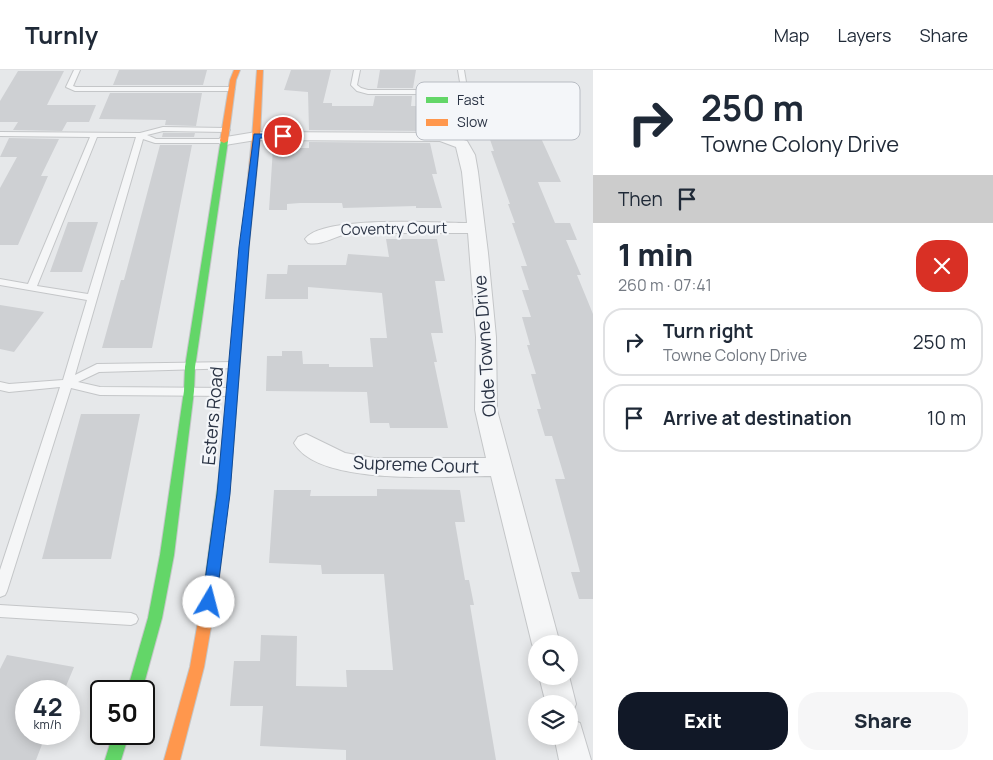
<!DOCTYPE html>
<meta charset="utf-8">
<style>
body{margin:0;font-family:Manrope,sans-serif;background:#f6f6f7;color:#1f2937;height:100vh;display:flex;flex-direction:column;font-size:19px;white-space:nowrap}
*{box-sizing:border-box;margin:0}
p{font-size:16px;color:#747a83}
.icon{flex:none;width:28px;height:28px;fill:none;stroke:currentColor;stroke-width:2;stroke-linecap:round;stroke-linejoin:round}
.map{position:relative;flex:1;overflow:hidden}
.drawer{display:flex;flex-direction:column;background:#fff;width:400px}
.drawer>*{flex:none}
.top-card{background:#fff;color:#1f2937;overflow:hidden}
.fabs{position:absolute;left:528px;top:565px;display:grid;gap:10px}
.fabs a{display:grid;place-items:center;width:50px;height:50px;border-radius:50%;background:#fff;box-shadow:0 2px 12px #0003;font-size:25px}
.speed{position:absolute;left:15px;top:610px;display:flex;gap:10px;font-size:25px;font-weight:700;text-align:center}
.speed>*{display:grid;place-content:center;width:65px;height:65px;border-radius:50%;background:#fff;box-shadow:0 2px 12px #0003;line-height:1}
.speed small{font-size:12px;font-weight:400}
.speed .limit{border:2px solid #111;border-radius:8px;background:#fff;color:#111}
.pin{position:absolute;display:grid;place-items:center;width:42px;height:42px;color:#fff;margin:-21px;border:2px solid #fff;border-radius:50%;box-shadow:0 1px 5px #0007}
.me{position:absolute;width:55px;margin:-28px;rotate:8deg;stroke-linejoin:round;filter:drop-shadow(0 0 4px #0008)}
.turn{display:flex;align-items:center;gap:18px;height:105px;padding:0 25px;font-size:22px}
.turn .icon{width:65px;height:65px;stroke-width:2.5}
.turn b{display:block;font-size:35px;line-height:42px}
.then{display:flex;align-items:center;height:48px;padding:0 25px;background:#0003;gap:10px;font-size:19px}
.round{display:grid;place-items:center;flex:none;width:52px;height:52px;border-radius:20px;background:#f6f6f7}
.summary{display:flex;align-items:center;justify-content:space-between;height:85px;padding:0 25px}
h1{font-size:30px;font-weight:800;line-height:38px}
.button{display:flex;gap:10px;margin-top:auto;padding:10px 25px}
.button a{flex:1;height:58px;border-radius:20px;background:#111827;color:#fff;font-size:20px;font-weight:800;line-height:58px;text-align:center}
.button a+a{background:#f6f6f7;color:#1f2937}
ul{padding:0;list-style:none}
li{display:flex;align-items:center;gap:15px;height:68px;margin:0 10px 8px;padding:0 15px;border:2px solid #e0e1e3;border-radius:20px}
li div{flex:1}
li b{display:block;font-size:19px}
li em{font-style:normal}
header{display:flex;align-items:center;gap:30px;box-sizing:border-box;height:70px;padding:0 25px;background:#fff;border-bottom:1px solid #e0e1e3}
header strong{font-size:24px}
nav{display:flex;gap:28px;margin-inline-start:auto;font-size:18px}
main{display:flex;flex:1;min-height:0}
.map>svg:first-child{display:block}
</style>
<header>
<strong>Turnly</strong>
<nav><a>Map</a><a>Layers</a><a>Share</a></nav>
</header>
<main>
<div class="map">
<svg width="593" height="690" viewBox="0 0 593 690">
<rect width="100%" height="100%" fill="#e6e8ea"/>
<path fill="#ced0d3" d="M119 0H207L203 15H113Z
M291 0H331L323 33H332V36H373L375 26H412L411 36H424L428 55H425L427 61 309 60 308 22 284 20Z
M380 0H416L413 18H377Z
M18 1H64L47 35H96L89 52H67L62 61 13 60 18 52H0V31Z
M110 23H202L196 56 165 55 166 50 99 49Z
M480 41H505L508 47H514L524 66H540L561 112H538L555 153H570L577 170H566L581 205H577L593 244V529H579L571 502H580L555 409H565L552 366H545L537 339H541L531 304H536L527 275H530L522 247H531L522 220H529L521 196H527L512 153H515L508 134H510L491 81H494Z
M163 63H195L194 67H162Z
M9 68 59 69 41 106H48L18 175H0V118L17 87H0Z
M309 72 430 73 437 104H432L442 138H416V136L343 138 342 133H300L287 134V140H269L273 78H309Z
M160 75H192L152 278H102L121 210H124Z
M68 152H98L82 202H50Z
M386 169H437L445 211H435L443 263H431L437 292H434L448 358H390L389 353H370L367 322 266 321 267 286H282V281H302L303 294H329V297H373L370 268H387L382 223 308 217V229H265L267 204H287L288 195H346L348 184 389 187Z
M0 235 44 242 14 282 0 279Z
M81 344H140L111 489H42Z
M377 419 460 420 465 452H455L465 510H469L474 535H470L496 690H346V680L260 676 263 636H230L234 591H260L261 565 297 566 296 616 347 617 346 600H393L384 504H322L321 495 269 493 274 420H311L310 426H377Z
M7 585 74 597 64 621H26V664H46L36 690H0V599Z"/>
<g fill="none" stroke-linecap="round" stroke-linejoin="round">
<g stroke="#c4c6c8" stroke-width="2">
<path id="lane" d="M74 0H80L73 16 76 17H232L235 19 232 21H75L66 17Z
M354 0H360L357 15 361 18 368 20H455L460 12 458 0H464L466 12 459 23 457 24H368L357 21 351 15Z
M163 57 226 58 230 60 226 62 163 61 147 65 156 69H225L229 71 225 73H155L143 69 75 305 97 294 234 292 238 294 239 296 238 298 99 302 78 312 100 317 232 318 237 322 232 326 100 325 71 318 7 521 5 525 0 527V500L60 317 9 322 0 320V312L9 314 63 310 87 230 0 215V209L28 214 90 67 0 66V62L140 63ZM97 67H136L88 224 37 216Z
M0 535 131 543 136 545 138 549 136 553 131 555 0 547Z"/>
</g>
<g stroke="#c4c6c8" stroke-width="2">
<path id="street" d="M256 62 441 63 467 71 475 85 478 102 488 183 496 267 497 340 560 574H536V583L532 574 491 406C446 406 319 417 294 373L298 367 306 364 345 383 374 388H486L475 340 476 267 468 163H349C336 166 321 176 308 173L305 169C322 145 437 153 467 153L462 102 456 77 440 71 256 70 225 75 220 74 218 71 220 68Z
M539 606H569L576 634 572 644 569 646V634H546Z
M569 649 580 653 591 690H559L554 666H569Z"/>
</g>
<g stroke="#c4c6c8" stroke-width="2">
<path id="fast" d="M221 69 228 71 195 297 194 321 174 485 162 548 142 621H127L148 548 160 485 184 321 185 297Z
M245 172 249 175 231 405 218 517 216 521 211 523 206 521 204 517 219 405 241 175Z
M113 664H129L121 690H105Z"/>
</g>
<g stroke="#c4c6c8" stroke-width="2">
<path id="slow" d="M234 0H240L236 10 228 71 224 73 220 71 230 10Z
M257 0H263L260 68 249 175 245 178 241 175 252 68Z
M211 511 216 513 218 517 204 597 180 690H164L190 597 204 517 206 513Z"/>
</g>
<use href="#lane" fill="#f5f6f7" fill-rule="evenodd"/>
<use href="#street" fill="#f5f6f7" fill-rule="evenodd"/>
<use href="#fast" fill="#63d668" fill-rule="evenodd"/>
<use href="#slow" fill="#ff974d" fill-rule="evenodd"/>
</g>
<path fill="#1a73e8" stroke="#114b97" d="M254 64H283L287 66 283 68H260L249 177 230 424 216 532 214 537 209 538 204 537 202 532 217 424 239 177Z"/>
<g text-anchor="middle" stroke-width="4.5" stroke-linejoin="round" paint-order="stroke">
<g font-size="15" fill="#2b3445" stroke="#f4f6f9">
<text transform="translate(394 159) rotate(-1)" y="5">Coventry Court</text>
</g>
<g font-size="18" fill="#2b3445" stroke="#f4f6f9">
<text transform="translate(485 276) rotate(-94)" y="6">Olde Towne Drive</text>
<text transform="translate(213 346) rotate(-85)" y="6">Esters Road</text>
<text transform="translate(416 395) rotate(2)" y="6">Supreme Court</text>
</g>
</g>
<rect x="416" y="12" width="164" height="58" rx="8" fill="#f4f6f9" stroke="#b8bcc3" stroke-width="1"/>
<rect x="426" y="27" width="22" height="6" fill="#63d668"/>
<rect x="426" y="49" width="22" height="7" fill="#ff974d"/>
<g font-size="14" fill="#2b3445">
<text x="457" y="35">Fast</text>
<text x="457" y="57">Slow</text>
</g>
</svg>
<div class="fabs">
<a><svg class="icon" aria-label="search" viewBox="0 0 24 24"><circle cx="10" cy="10" r="6"/><path d="M15 15l6 6"/></svg></a>
<a><svg class="icon" aria-label="layers" viewBox="0 0 24 24"><path d="M12 4l9 5-9 5-9-5zM3 14l9 5 9-5"/></svg></a>
</div>
<div class="speed"><div>42<small>km/h</small></div><div class="limit">50</div></div>
<div class="pin" style="left:283px;top:66px;background:#d93025"><svg class="icon" aria-label="arrive" viewBox="0 0 24 24"><path d="M6 21V4h12l-3 4 3 4H6"/></svg></div>
<svg class="me" style="left:209px;top:532px" viewBox="-20 -20 40 40"><circle r="19" fill="#fff"/><path d="M0-13L10 11 0 6-10 11z" fill="#1a73e8"/></svg>
</div>
<section class="drawer">
<div class="top-card">
<div class="turn"><svg class="icon" aria-label="right" viewBox="0 0 24 24"><path d="M7 20v-9h11M14 6l5 5-5 5"/></svg><div><b>250 m</b>Towne Colony Drive</div></div>
<div class="then">Then<svg class="icon" aria-label="arrive" viewBox="0 0 24 24"><path d="M6 21V4h12l-3 4 3 4H6"/></svg></div>
</div>
<div class="summary"><div><h1>1 min</h1><p>260 m · 07:41</p></div><a class="round" style="background:#d93025;color:#fff"><svg class="icon" aria-label="close" viewBox="0 0 24 24"><path d="M6 6l12 12M18 6L6 18"/></svg></a></div>
<ul>
<li><svg class="icon" aria-label="right" viewBox="0 0 24 24"><path d="M7 20v-9h11M14 6l5 5-5 5"/></svg><div><b>Turn right</b><p>Towne Colony Drive</p></div><em>250 m</em></li>
<li><svg class="icon" aria-label="arrive" viewBox="0 0 24 24"><path d="M6 21V4h12l-3 4 3 4H6"/></svg><div><b>Arrive at destination</b></div><em>10 m</em></li>
</ul>
<div class="button"><a>Exit</a><a>Share</a></div>
</section>
</main>
